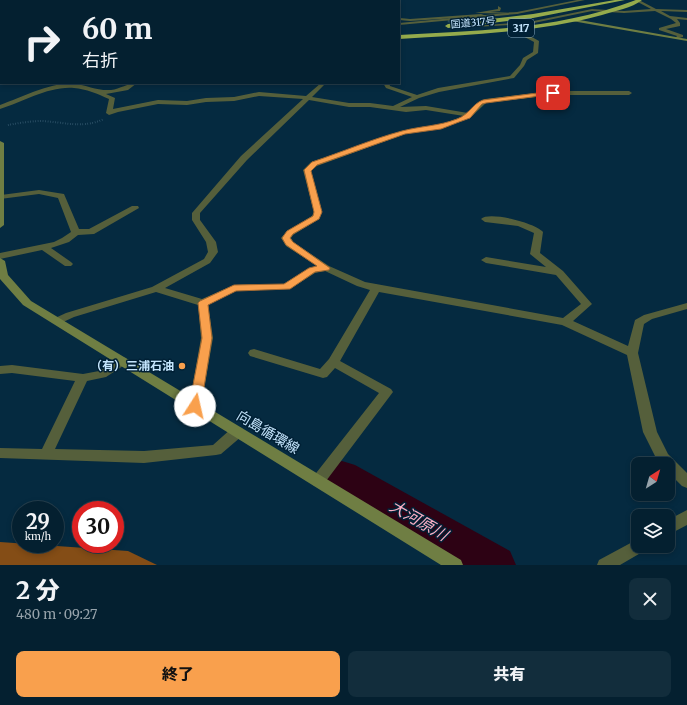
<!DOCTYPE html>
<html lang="ja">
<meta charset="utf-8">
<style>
body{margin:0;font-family:Merriweather,"Noto Sans JP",serif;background:#122d3c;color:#f1f3f6;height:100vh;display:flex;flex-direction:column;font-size:15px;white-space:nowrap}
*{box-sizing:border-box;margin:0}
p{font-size:13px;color:#97a3ab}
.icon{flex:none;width:22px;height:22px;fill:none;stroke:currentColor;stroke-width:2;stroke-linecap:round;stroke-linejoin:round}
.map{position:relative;height:565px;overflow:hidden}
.drawer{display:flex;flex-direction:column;background:#042030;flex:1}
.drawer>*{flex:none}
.guide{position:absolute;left:0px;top:0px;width:400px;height:84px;box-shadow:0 2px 6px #0003,0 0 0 1px #253e4c;background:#042030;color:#f1f3f6;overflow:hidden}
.needle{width:26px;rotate:37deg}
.fabs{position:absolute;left:631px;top:457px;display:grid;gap:8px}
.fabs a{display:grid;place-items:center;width:44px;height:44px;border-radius:8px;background:#042030;box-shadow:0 2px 6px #0003,0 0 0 1px #253e4c;font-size:20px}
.speed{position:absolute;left:12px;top:501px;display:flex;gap:8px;font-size:20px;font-weight:700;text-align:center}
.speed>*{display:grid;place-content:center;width:52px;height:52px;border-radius:50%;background:#042030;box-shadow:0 2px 6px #0003,0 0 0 1px #253e4c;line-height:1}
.speed small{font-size:10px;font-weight:400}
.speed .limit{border:6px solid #d22;background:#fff;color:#111}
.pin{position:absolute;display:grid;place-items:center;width:34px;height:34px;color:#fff;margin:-17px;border-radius:8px;box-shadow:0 2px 6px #0006}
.me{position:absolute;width:44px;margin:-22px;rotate:10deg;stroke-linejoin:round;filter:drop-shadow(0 0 3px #0008)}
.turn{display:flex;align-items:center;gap:14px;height:84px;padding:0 16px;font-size:18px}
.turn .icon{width:52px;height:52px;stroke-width:2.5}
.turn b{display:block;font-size:28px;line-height:34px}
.round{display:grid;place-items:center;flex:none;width:42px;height:42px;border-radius:8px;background:#122d3c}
.overview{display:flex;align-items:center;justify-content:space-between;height:68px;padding:0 16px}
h1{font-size:24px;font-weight:800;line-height:30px}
.button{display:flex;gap:8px;margin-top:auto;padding:8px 16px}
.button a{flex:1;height:46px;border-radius:8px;background:#f9a04d;color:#111;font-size:16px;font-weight:800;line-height:46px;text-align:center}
.button a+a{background:#122d3c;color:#f1f3f6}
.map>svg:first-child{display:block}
</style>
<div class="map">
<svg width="687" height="565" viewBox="0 0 687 565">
<rect width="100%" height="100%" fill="#052a40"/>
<path fill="#844d16" d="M0 542 128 551 157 565H0Z"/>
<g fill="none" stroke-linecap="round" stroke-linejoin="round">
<path fill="#2d0214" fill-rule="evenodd" d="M342 461 355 465 510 551 516 565H458L329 487 324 476 329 465Z"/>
<path stroke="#22465c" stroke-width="4.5" stroke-dasharray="4.5 2.5" stroke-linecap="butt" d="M448 20 475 26"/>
<path stroke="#44687e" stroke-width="2" stroke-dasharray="0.5 2" stroke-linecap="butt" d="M8 125C19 123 31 121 42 121 64 122 83 129 104 119"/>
<path fill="#555f3b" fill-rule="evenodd" d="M0 0H2V1L0 2Z
M498 6 501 8 500 11 490 12 519 13 517 14 475 13 498 9Z
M481 14 487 16 410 21 399 20 400 18 410 19Z"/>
<path fill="#555f3b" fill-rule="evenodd" d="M577 0H585L517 14 399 25V23L517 12Z
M634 0H639L656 9 687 10V12L661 11 670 16 687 18V20L677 19 680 23V26L666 29 683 35V37L675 39 677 36 659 30V28L676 23 671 19 655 11 624 13 592 11 529 24 475 27 473 26 529 22 592 9 624 11 651 9Z
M519 32H523L539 41 538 53 527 60 524 66 514 78 439 92 419 98 400 107 426 106 468 113 479 102 485 99 553 91H629L632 93 629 95H553L486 103 470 118 443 128 405 134 317 166 311 171 322 212 319 219 293 235 291 238 293 242 329 266 365 282 563 318 581 304 556 275 486 263 481 260 486 257 546 267 530 254 534 233 518 226 485 222 481 219C489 211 536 223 543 232L540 253 563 271 592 304 573 321 628 346 635 320 644 315 687 303V309L652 319 644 324 638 353 657 432 668 454 687 473V488L682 486 668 472V464H660L658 462 643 432 627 355 562 325 379 292 340 361 391 389 393 392 323 485 318 487 313 485 311 481 313 477 379 393 335 368 327 377 323 378 250 356 248 353 250 350 254 349 320 369 329 359 370 290 357 286 325 271 315 273 290 289 236 291 208 304 213 338 201 406 199 409 195 411 191 409 189 406 201 338 198 305 156 292 74 317 61 323H53L52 321 53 319 66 313 152 287 204 259 208 252 206 242 192 220V213L241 156 303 99 259 96 234 101 206 102 187 105 158 104 118 112 109 115 106 113 109 99C98 94 86 89 74 88 48 86 24 102 0 109V105C23 97 50 82 74 84 87 85 97 91 111 90 120 89 128 83 137 83L128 90 106 94 115 98 113 109 158 100 187 101 206 98 234 97 259 92 306 96 321 83 324 85 312 97 349 103H370L393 106 412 97 386 88 383 83H389L390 86 417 95 438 88 510 76 520 65 523 58 533 52 534 42 519 34ZM309 100 349 107H370L406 112 426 110 464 116 440 125 402 131 311 162 303 170 314 212 312 216 287 231 281 238 286 246 317 266 309 268 284 284 234 285 202 299 165 288 210 263 218 252 216 242 200 220V213L247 160Z
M0 38H1V40H0Z
M0 59H1V63H0Z
M39 190 64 194 79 229H89L132 206H138L139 208 94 234 78 235 69 242 51 248 71 262 73 264 71 266H65L42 250 0 259V253L54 242 62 238 71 232 58 198 39 194 0 199 1 195Z
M122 357 126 358 128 361 126 364 106 377 87 381 55 449 144 451 213 445 232 428 237 427 242 428 244 432 242 436 221 454 216 455 144 463 0 458V448L42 449 75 381 12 373 0 374V366L12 365 83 374 99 371Z
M687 510V525L668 535V520Z
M638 539V546H646L644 551 620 565H597L599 560Z"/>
<path fill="#6f7e43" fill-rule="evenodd" d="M574 19 687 39V41L572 21Z
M0 141 4 143V225L0 228Z
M0 258 5 261 8 275 31 301 461 560 463 565H441L23 305 0 279Z"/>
<path fill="#95ab4c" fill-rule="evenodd" d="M615 0H625L533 18 448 28 445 26 448 24 533 14Z
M636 0H642C632 8 615 11 602 15 536 33 467 35 399 39V35C479 31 560 29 636 0Z
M0 69H1L0 74Z
M0 81 1 83H4L3 84 0 85Z"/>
</g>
<path fill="#f9a04d" stroke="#a26832" d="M553 91 555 93V94L486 103 482 104 470 118 459 122 441 129 405 134 317 165 311 171 322 212 319 219 293 234 290 238 293 242 330 268 329 270 315 272 290 289 236 291 208 305 212 338 201 406 199 409 195 410 191 409 189 406 202 338 198 303 200 301 234 285 284 284 309 268 317 266 286 245 282 238 287 231 313 216 314 212 304 170 312 162C342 152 372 139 402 131 421 126 439 126 457 119 470 114 472 104 483 100Z"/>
<circle fill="#f9a04d" stroke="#002035" stroke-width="1.5" cx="182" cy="366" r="4"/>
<g text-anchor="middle" stroke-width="3" stroke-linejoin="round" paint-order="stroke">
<g font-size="10" fill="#c4e5fd" stroke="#002035">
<text transform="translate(473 22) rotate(-5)" y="4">国道317号</text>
</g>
<rect fill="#002035" stroke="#89aac1" stroke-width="1" x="508" y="19" width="26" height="18" rx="3"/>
<g font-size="11" font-weight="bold" fill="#c4e5fd">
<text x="521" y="32">317</text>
</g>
<g font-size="12" font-weight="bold" fill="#c4e5fd" stroke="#002035" text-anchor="end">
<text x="174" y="370">（有）三浦石油</text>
</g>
<g font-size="14" fill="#c4e5fd" stroke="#002035">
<text transform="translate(268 432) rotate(31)" y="5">向島循環線</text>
</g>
<g font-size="16" font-style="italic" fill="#fbafc5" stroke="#002035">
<text transform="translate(419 520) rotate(30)" y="6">大河原川</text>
</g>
</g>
</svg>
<div class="fabs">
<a><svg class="needle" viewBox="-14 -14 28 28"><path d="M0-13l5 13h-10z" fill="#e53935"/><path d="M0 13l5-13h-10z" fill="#97a3ab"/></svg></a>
<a><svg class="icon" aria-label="layers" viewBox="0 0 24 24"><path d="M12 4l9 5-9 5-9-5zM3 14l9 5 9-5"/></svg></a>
</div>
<div class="speed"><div>29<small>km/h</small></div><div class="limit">30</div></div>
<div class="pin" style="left:553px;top:93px;background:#d93025"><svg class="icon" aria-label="arrive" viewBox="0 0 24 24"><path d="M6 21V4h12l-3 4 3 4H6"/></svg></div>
<svg class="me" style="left:195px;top:406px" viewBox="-20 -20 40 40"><circle r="19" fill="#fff"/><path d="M0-13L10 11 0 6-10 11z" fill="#f9a04d"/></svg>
<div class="guide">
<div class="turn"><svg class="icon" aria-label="right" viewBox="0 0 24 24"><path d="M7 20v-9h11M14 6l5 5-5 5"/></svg><div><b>60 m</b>右折</div></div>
</div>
</div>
<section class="drawer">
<div class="overview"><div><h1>2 分</h1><p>480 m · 09:27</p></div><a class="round"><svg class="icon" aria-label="close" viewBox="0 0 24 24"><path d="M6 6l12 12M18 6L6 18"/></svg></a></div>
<div class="button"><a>終了</a><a>共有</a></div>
</section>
